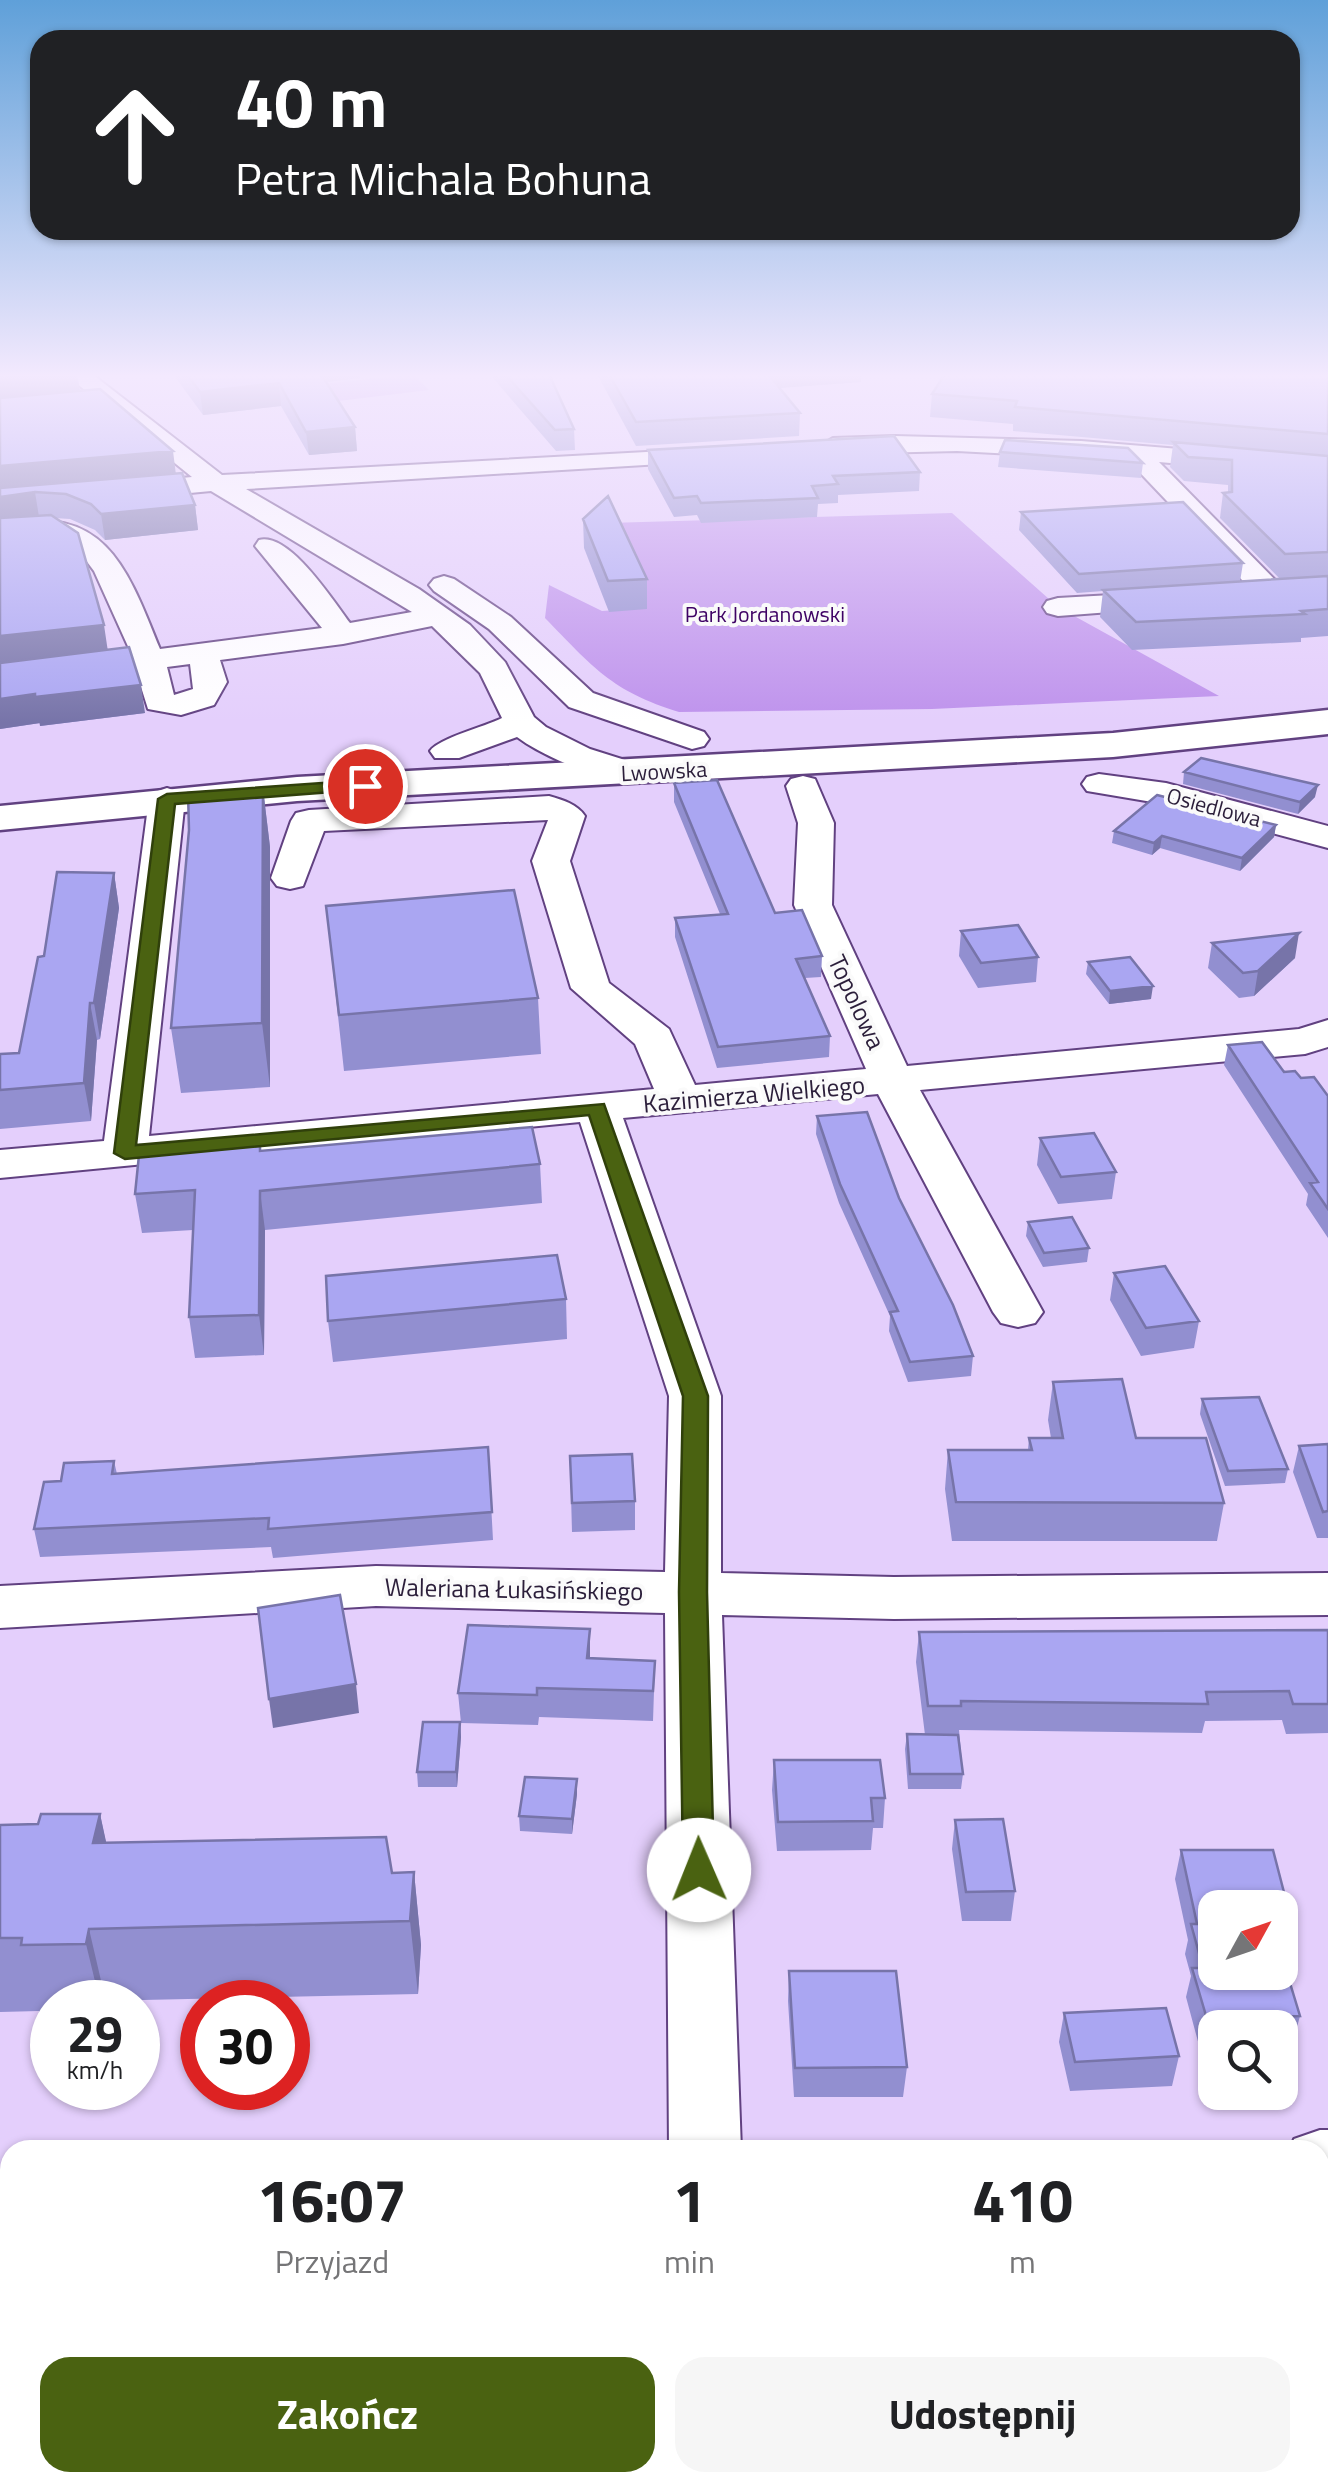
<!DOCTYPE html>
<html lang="pl">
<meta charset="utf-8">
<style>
body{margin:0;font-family:"Titillium Web",sans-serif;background:#f6f6f6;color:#202124;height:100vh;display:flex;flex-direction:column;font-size:38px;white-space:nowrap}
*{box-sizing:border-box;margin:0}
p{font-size:32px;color:#757577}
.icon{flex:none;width:55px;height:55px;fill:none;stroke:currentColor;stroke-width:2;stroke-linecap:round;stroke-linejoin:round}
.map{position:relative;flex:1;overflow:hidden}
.details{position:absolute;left:0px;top:2140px;width:1330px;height:352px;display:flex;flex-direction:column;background:#fff;border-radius:30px 30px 0 0;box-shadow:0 2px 8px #0004}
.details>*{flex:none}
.hud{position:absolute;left:30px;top:30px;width:1270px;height:210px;border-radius:30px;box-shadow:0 2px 8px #0004;background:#202124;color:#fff;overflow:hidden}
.needle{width:65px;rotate:50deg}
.tools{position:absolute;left:1198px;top:1890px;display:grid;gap:20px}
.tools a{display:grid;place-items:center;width:100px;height:100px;border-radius:20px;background:#fff;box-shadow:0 2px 8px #0004;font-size:50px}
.speed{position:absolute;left:30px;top:1980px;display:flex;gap:20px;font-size:50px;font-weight:700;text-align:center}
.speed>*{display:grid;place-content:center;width:130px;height:130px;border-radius:50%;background:#fff;box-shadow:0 2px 8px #0004;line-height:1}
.speed small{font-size:25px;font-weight:400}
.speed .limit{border:15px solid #d22;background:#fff;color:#111}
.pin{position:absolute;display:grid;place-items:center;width:85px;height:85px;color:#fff;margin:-42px;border:5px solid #fff;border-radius:50%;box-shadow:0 2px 10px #0007}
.me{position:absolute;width:110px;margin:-55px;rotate:359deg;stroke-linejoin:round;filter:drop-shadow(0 0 8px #0008)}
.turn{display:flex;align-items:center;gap:35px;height:210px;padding:0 40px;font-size:45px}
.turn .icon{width:130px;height:130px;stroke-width:2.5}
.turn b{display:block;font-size:70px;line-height:85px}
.eta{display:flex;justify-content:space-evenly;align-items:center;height:170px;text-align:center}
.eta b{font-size:60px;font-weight:700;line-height:70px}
.primary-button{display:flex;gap:20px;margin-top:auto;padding:20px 40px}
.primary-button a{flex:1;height:115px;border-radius:30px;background:#4a6211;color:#fff;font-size:40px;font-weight:700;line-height:115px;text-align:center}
.primary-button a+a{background:#f6f6f6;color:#202124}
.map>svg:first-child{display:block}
</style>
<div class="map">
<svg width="1328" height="2492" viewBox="0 0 1328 2492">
<rect width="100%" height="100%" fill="#e4cffc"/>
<path fill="#be92ec" d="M413 374 429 390 322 403 306 386Z
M952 513 1058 607 1219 696 932 709 679 712C611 691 593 667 545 618L549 585 602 611 646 608 608 523Z"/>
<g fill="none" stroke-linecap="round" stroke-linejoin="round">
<g stroke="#614181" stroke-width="4">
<path id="minor" d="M65 374H92L222 475 720 448 724 453 720 458 711 461 246 489 419 589 470 625 505 662 534 717 546 727 590 749 644 766 649 773 644 780C614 788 542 756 517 737L459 758H435L430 751C439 738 484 727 502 718L480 673 432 626 343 644 220 660 227 682 214 705 181 715 148 709 136 671H108L103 664 108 657 131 653 94 571 76 547 62 538H3L0 533 3 526C104 501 128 569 160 649L322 628 255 546 259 540C289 532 332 599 350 623L412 612 211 491 0 511V495L192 477ZM190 664 193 689 174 695 167 667Z
M895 436 1081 441 1328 461V477L1159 462 1283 588 1287 594 1283 600H1261L1128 460 957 451 833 454 820 446 833 438Z
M444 576 454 579 511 617 593 693 704 732 709 739 704 746 692 749 569 707 489 629 434 591 429 585 434 579Z
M1165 592 1176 595 1180 601 1176 607 1058 616 1047 613 1043 607 1047 601 1058 598Z
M1099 774 1166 783 1328 826V848L1164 804 1087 791 1082 784 1087 777Z
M803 776 815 779 834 823 832 905 907 1066 1299 1029 1328 1020V1047L1305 1054 920 1090 1043 1312 1035 1323 1018 1327 1001 1323 993 1312 878 1094 623 1118 721 1396V1573L894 1577 1328 1573V1615L894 1619 722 1615 741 2150H669L665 1613 376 1606 0 1628V1586L376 1566 665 1572 669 1396 580 1122 0 1178V1150L104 1141 149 799 155 792 167 788 179 792 185 799 149 1136 654 1089 635 1044 571 988 532 861 548 820 324 831 303 886 290 889 277 886 271 878 291 821 296 813 309 810 549 796C563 800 577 804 585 816L570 861 609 983 669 1029 695 1085 866 1069 794 905 798 823 786 786 791 779Z
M1320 2130H1328V2196H1320V2150H1290L1294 2139Z
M0 2178H10V2248H0Z
M668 2482H750V2492H668Z"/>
</g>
<g stroke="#614181" stroke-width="5">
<path id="major" d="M1328 710V734L1113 757 297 801 0 830V806L297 777 1113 733Z"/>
</g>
<use href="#minor" fill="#fff" fill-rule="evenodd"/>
<use href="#major" fill="#fff" fill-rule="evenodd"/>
</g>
<path fill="#928fd0" d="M0 374H77L80 391 176 473 195 505 198 530 105 540 95 530 70 519 54 518 108 650 145 713 40 726V723L0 729Z
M173 374H359L360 378 326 382 355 427 357 451 309 455 281 406 203 415Z
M493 374H549L574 429 575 450 556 451 493 378Z
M597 374H861V382L780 388 800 413 799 436 636 446Z
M1328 374V636L1301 638V642L1132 650 1100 617 1103 591 1077 593 1019 530 1021 512 1243 563 1240 582 1280 579 1220 518 1223 493 1228 492V485L1184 481 1170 467 1173 445 1013 431V424L930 417 932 394Z
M648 450 920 472 919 491 838 495V503L818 504 817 517 701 523 697 515 674 517 648 469Z
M1000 452 1143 463 1141 478 998 467Z
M583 519 647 579V609L609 612 584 548Z
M1184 772 1315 797 1298 814 1183 784Z
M674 783 775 913 822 956 821 977 805 978 830 1036 829 1057 717 1068 675 937V918L720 914 674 802Z
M263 789 270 847V1087L181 1093 171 1028Z
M1276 825 1274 837 1240 871 1160 848 1152 855 1112 843 1114 831Z
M114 873 119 908 100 1039 97 1040 91 1121 0 1129V1054L19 1053 44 956Z
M326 906 538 998 541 1054 344 1071Z
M961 931 1038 957 1036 982 978 988 959 956Z
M1212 943 1295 958 1254 996 1239 998 1208 968Z
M1088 962 1151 999 1109 1004 1086 974Z
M1228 1045 1301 1078 1328 1096V1238L1306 1205 1308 1194 1224 1065Z
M817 1116 899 1198 973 1356 971 1376 908 1382 889 1331 890 1316 839 1203 816 1134Z
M1040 1138 1116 1172 1112 1199 1058 1204 1037 1165Z
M261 1151 540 1164 542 1203 265 1230 264 1355 195 1358 189 1317 193 1230 142 1233 135 1194Z
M1028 1222 1089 1248 1087 1262 1043 1267 1026 1236Z
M1114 1273 1199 1321 1194 1348 1141 1356 1110 1300Z
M566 1299 567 1339 333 1362 328 1321Z
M1053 1382 1136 1438 1224 1503 1217 1541H952L945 1489 948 1450H1028L1029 1438H1051L1048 1420Z
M1202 1399 1288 1469 1285 1483 1225 1486 1200 1414Z
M1328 1444V1538H1317L1293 1472 1299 1446Z
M488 1447 493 1540 273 1558 271 1547 40 1557 34 1529 61 1481 114 1461 117 1474Z
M570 1456 635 1501V1530L572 1532Z
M1328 1630V1733L1286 1734 1282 1720 1205 1721 1202 1733 959 1730 963 1774 961 1789H908L905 1749 907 1734 925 1735 916 1662 919 1632Z
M590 1658 655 1661 653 1721 539 1717 538 1725 461 1723 458 1693Z
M460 1722 461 1737 457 1787H418L417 1772Z
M774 1760 885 1798 883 1828H873L871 1850 777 1851 772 1790Z
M577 1794 572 1834 520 1831 519 1816Z
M100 1814 106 1843 392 1873 414 1872 421 1945 418 1994 52 2002V2018L41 2019 39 2011 0 2012V1825L38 1824Z
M955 1820 1015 1891 1011 1921H962L952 1849Z
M1181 1850 1287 1904 1280 1932V1908H1215L1300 2016 1292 2046H1280V2028H1215V2048L1200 2049 1186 1997 1191 1976 1185 1954 1188 1940 1175 1879Z
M789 1971 907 2067 903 2097H794L788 2001Z
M1064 2013 1179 2056 1172 2086 1070 2091 1059 2042Z
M1214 2482H1320L1328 2492H1216Z"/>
<path fill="#7774a9" d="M39 374H77L80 392 0 401V378Z
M314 374H359L360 378 315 383Z
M762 374H861V382L762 389Z
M279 383 281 406 203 415 200 392Z
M355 427 357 451 309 455 306 432Z
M173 451 176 475 0 491V466Z
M35 492 39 517 0 522V497Z
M195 505 198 530 105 540 101 514Z
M104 625 108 652 0 664V636Z
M141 685 145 713 40 726 35 697Z
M35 694 40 723 0 729V699Z
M1318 785 1315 797 1298 814 1300 802Z
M263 789 270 847V1087L262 1023Z
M1276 825 1274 837 1240 871 1242 858Z
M1162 836 1160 848 1152 855 1154 843Z
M114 873 119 908 100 1039 94 1003Z
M1299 933 1295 958 1254 996 1258 971Z
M1153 986 1151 999 1109 1004 1110 991Z
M90 1003 97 1040 91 1121 84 1083Z
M260 1191 265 1230 264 1355 259 1315Z
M590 1629V1658H587Z
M356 1684 359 1713 273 1728 269 1699Z
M460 1722 461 1737 457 1787 456 1772Z
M577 1779V1794L572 1834V1819Z
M100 1814 116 1887 93 1843Z
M414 1872 421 1945 418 1994 410 1921Z
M89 1929 106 2002H100L86 1944Z
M203 2482H206L207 2492H202Z"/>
<path fill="#aaa6f2" stroke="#7774a9" stroke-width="2.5" d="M0 374H39L0 378Z
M187 374H321L355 427 306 432 279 383 200 392Z
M505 374H549L574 429 555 430Z
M609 374H768L800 413 636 422Z
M945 374H1328V434L1015 407 1017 401 932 394Z
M100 389 173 451 0 466V398Z
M894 436 920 472 833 476 838 484 812 486 818 498 701 503 697 496 674 498 648 450Z
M1005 440 1128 448 1143 463 1000 452Z
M1173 442 1328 456V552L1285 554 1223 493 1232 492V460L1188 457Z
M182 473 195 505 101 514 91 504 66 494 35 492 0 497V488Z
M608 496 647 579 608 581 583 519Z
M1183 502 1243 563 1079 574 1021 512Z
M51 515 78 533 104 625 0 636V518Z
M1328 576V609L1301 611 1305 614 1136 622 1103 590Z
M129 647 141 685 35 697V694L0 699V663Z
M1201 758 1318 785 1300 802 1184 772Z
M717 780 775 913 802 910 822 956 796 959 830 1036 718 1047 675 918 728 914 674 783Z
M263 789 262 1023 171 1028 189 830 188 793Z
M1157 795 1276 825 1242 858 1162 836 1154 843 1114 831Z
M57 872 114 873 94 1003H90L84 1083 0 1090V1054L19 1053 38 957 44 956Z
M514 890 538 998 339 1015 326 906Z
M1018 925 1038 957 981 963 961 931Z
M1299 933 1258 971 1243 973 1212 943Z
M1130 957 1153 986 1110 991 1088 962Z
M1262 1042 1284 1072 1295 1071 1301 1078 1314 1077 1328 1096V1209L1310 1183 1318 1182 1228 1045Z
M867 1112 899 1198 953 1305 973 1356 910 1362 890 1312 898 1311 840 1184 817 1116Z
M532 1127 540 1164 260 1191 259 1315 189 1317 195 1190 135 1194 140 1145 260 1146V1151Z
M1094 1133 1116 1172 1061 1177 1040 1138Z
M1072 1217 1089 1248 1044 1253 1028 1222Z
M557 1255 566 1299 328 1321 326 1276Z
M1165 1266 1199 1321 1146 1328 1114 1273Z
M1122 1379 1136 1438H1206L1224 1503 956 1502 948 1450H1032L1029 1438H1063L1053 1382Z
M1259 1397 1288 1469 1228 1471 1202 1399Z
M1328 1444V1511L1323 1512 1299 1446Z
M488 1447 492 1512 268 1529 269 1518 34 1529 44 1482 61 1481 64 1463 114 1461 112 1474Z
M632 1454 635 1501 572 1503 570 1456Z
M340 1595 356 1684 269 1699 258 1608Z
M468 1625 590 1629 587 1658 655 1661 653 1691 537 1688V1695L458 1693Z
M1328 1630V1704H1293L1289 1691 1206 1692 1208 1704 961 1701V1706H928L919 1632Z
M423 1722H460L456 1772H417Z
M907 1734 958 1735 963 1774H910Z
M774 1760H880L885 1798H871L873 1821 778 1822Z
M525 1777 577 1779 572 1819 519 1816Z
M41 1814H100L93 1843 386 1837 392 1873 414 1872 410 1921 89 1929 86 1944 21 1945 22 1938H0V1825L38 1824Z
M1003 1819 1015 1891 966 1892 955 1820Z
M1181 1850H1273L1287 1904H1266L1267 1908H1215V1972H1280V1950L1300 2016 1207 2019 1192 1968H1203L1191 1924H1197Z
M789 1971H896L907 2067 795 2068Z
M1166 2008 1179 2056 1075 2062 1064 2013Z
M1320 2449H1328V2492H1229L1228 2482H1320Z
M165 2482H203L202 2492H164Z"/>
<linearGradient id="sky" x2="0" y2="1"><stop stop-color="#5fa0d9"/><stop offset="0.52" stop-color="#f3e9fe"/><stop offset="1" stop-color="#f3e9fe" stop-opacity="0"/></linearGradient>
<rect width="1328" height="723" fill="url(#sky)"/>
<path fill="#4a6211" stroke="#30400b" stroke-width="2.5" d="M365 780 373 786 371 789 175 804 136 1145 604 1104 708 1396 707 1592 714 1870 710 1878 699 1882 688 1878 683 1870 679 1592 683 1396 589 1115 125 1159 114 1153 158 799 167 794Z"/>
<g text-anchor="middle" stroke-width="8" stroke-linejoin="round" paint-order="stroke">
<g font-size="22" fill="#3e0264" stroke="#fafafa">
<text x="765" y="622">Park Jordanowski</text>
</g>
<g font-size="22" fill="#2b1e3a" stroke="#fafafa">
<text transform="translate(664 771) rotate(-3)" y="8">Lwowska</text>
<text transform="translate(1214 807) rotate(15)" y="8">Osiedlowa</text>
</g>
<g font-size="25" fill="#2b1e3a" stroke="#fafafa">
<text transform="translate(857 1002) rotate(65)" y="9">Topolowa</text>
<text transform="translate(754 1094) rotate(-5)" y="9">Kazimierza Wielkiego</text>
<text transform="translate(514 1589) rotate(1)" y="9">Waleriana Łukasińskiego</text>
</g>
</g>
</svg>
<div class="tools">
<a><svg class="needle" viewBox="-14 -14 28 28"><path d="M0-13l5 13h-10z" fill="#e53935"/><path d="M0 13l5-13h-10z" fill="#757577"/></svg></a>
<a><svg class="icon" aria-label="search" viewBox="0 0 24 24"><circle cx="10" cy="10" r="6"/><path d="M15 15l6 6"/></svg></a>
</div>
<div class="speed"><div>29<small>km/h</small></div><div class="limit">30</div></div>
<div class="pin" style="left:365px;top:786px;background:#d93025"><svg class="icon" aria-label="arrive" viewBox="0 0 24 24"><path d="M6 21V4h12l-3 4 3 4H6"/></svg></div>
<svg class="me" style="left:699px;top:1870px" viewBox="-20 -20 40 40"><circle r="19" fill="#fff"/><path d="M0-13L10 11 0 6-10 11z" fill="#4a6211"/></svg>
<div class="hud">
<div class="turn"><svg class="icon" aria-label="ahead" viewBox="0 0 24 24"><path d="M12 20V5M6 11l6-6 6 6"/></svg><div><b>40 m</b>Petra Michala Bohuna</div></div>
</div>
<section class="details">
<div class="eta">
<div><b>16:07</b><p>Przyjazd</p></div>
<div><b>1</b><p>min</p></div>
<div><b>410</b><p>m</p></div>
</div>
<div class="primary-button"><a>Zakończ</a><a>Udostępnij</a></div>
</section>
</div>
